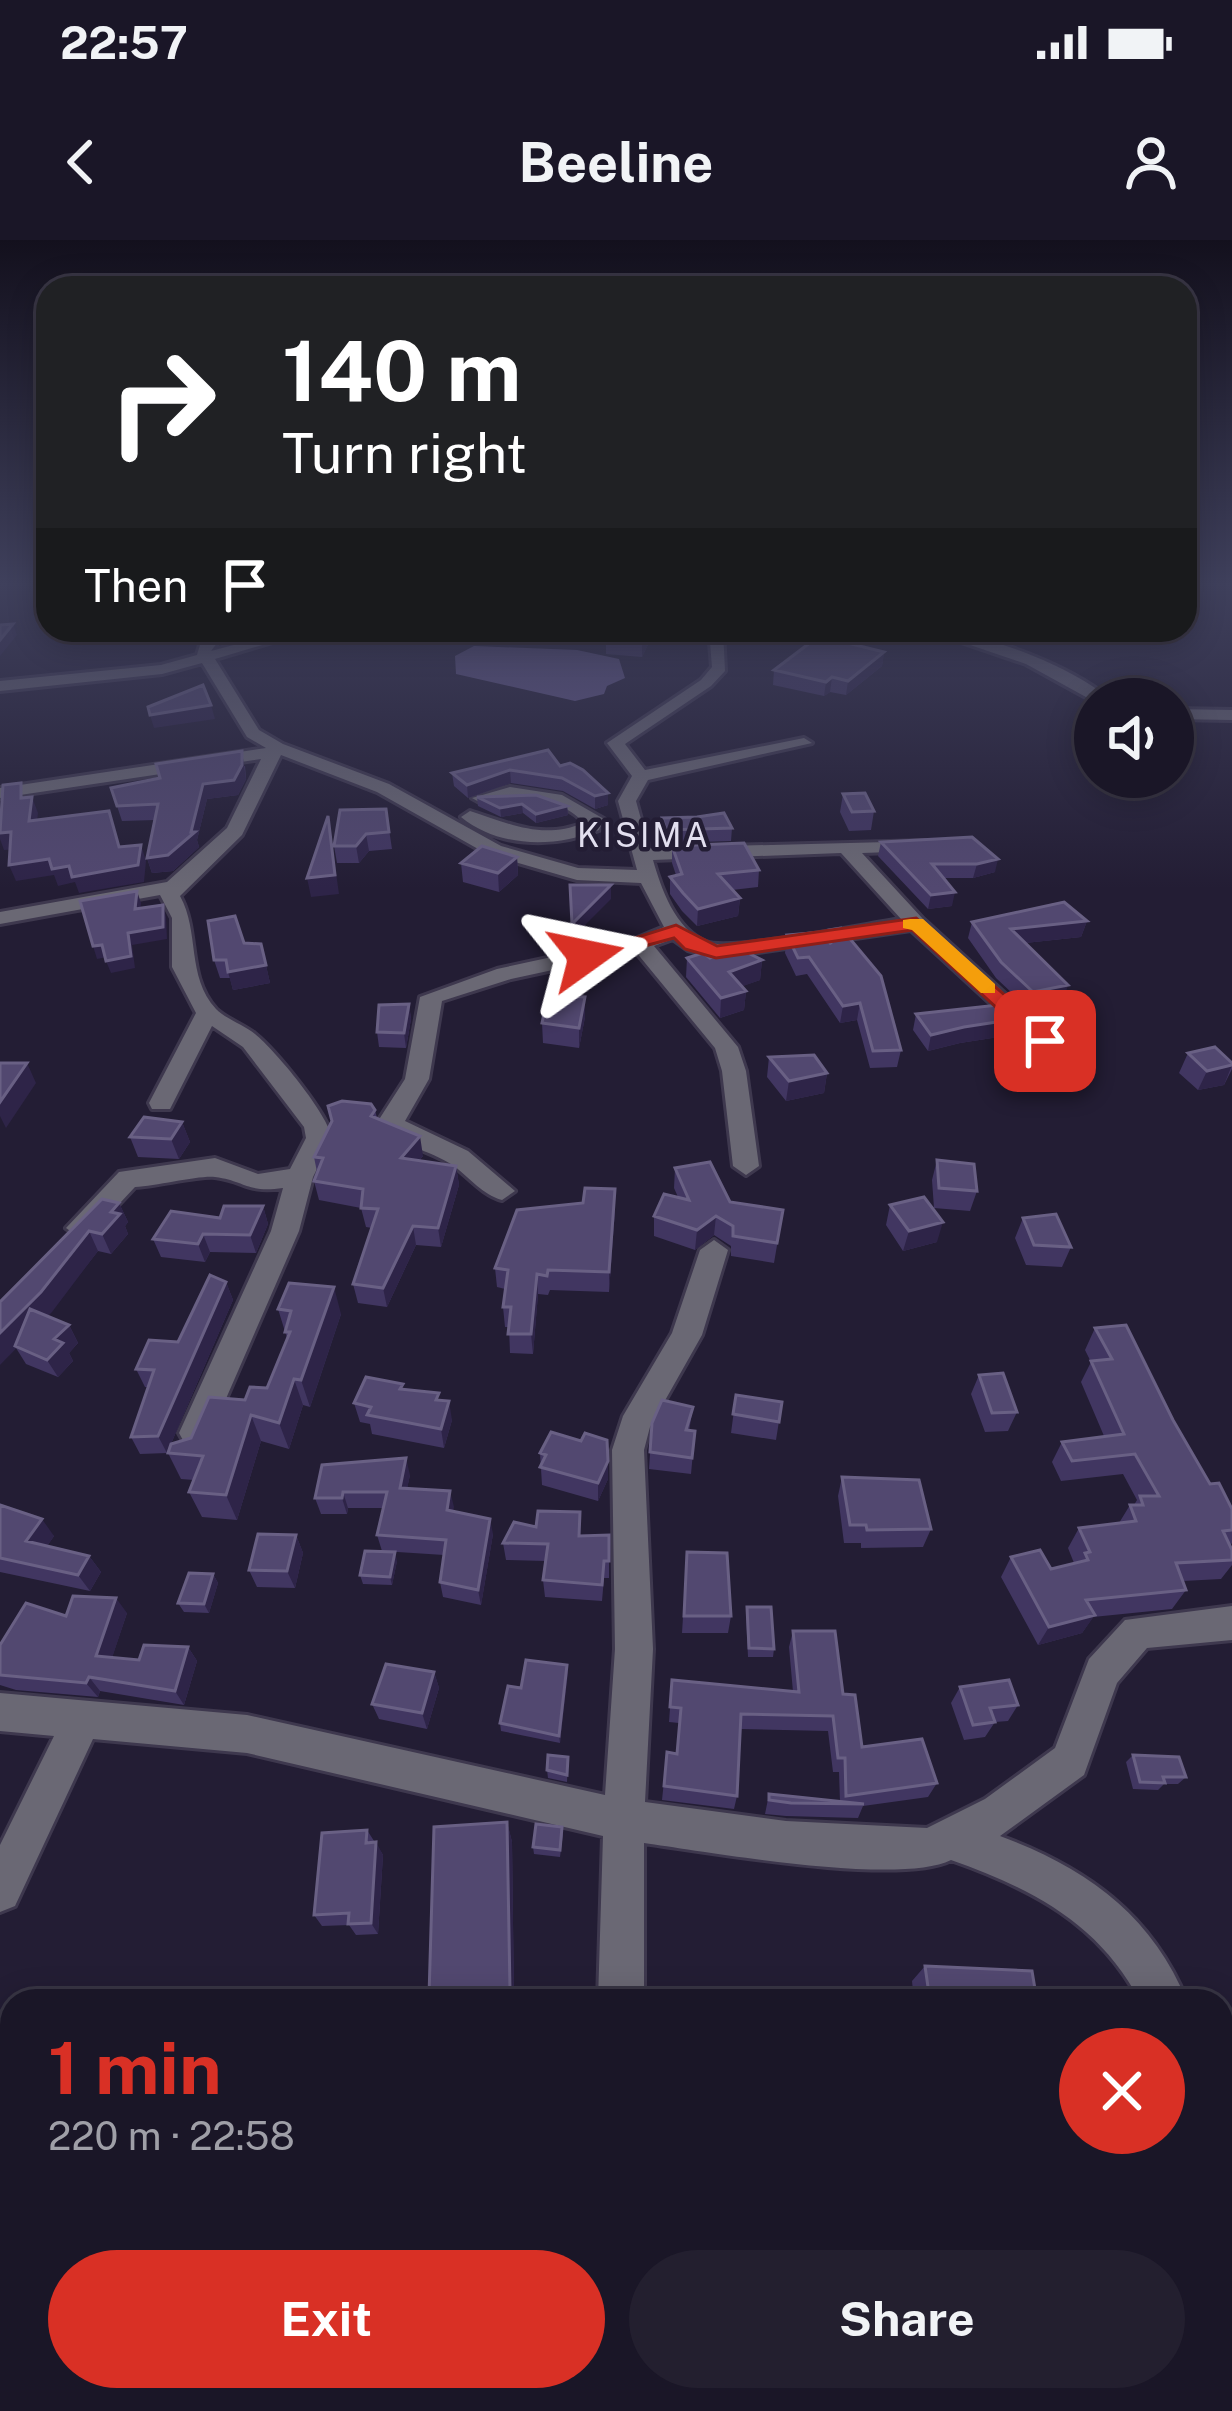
<!DOCTYPE html>
<meta charset="utf-8">
<style>
body{margin:0;font-family:"Public Sans",sans-serif;background:#231f2f;color:#f1f3f6;height:100vh;display:flex;flex-direction:column;font-size:45px;white-space:nowrap}
*{box-sizing:border-box;margin:0}
p{font-size:39px;color:#9f9fa7}
.icon{flex:none;width:66px;height:66px;fill:none;stroke:currentColor;stroke-width:2;stroke-linecap:round;stroke-linejoin:round}
.map{position:relative;flex:1;overflow:hidden}
.details{position:absolute;left:0px;top:1749px;width:1233px;height:423px;display:flex;flex-direction:column;background:#1a1627;border-radius:36px 36px 0 0;box-shadow:0 6px 30px #0003,0 0 0 3px #383544}
.details>*{flex:none}
.banner{position:absolute;left:36px;top:36px;width:1161px;height:366px;border-radius:36px;box-shadow:0 6px 30px #0003,0 0 0 3px #383544;background:#202124;color:#fff;overflow:hidden}
.tools{position:absolute;left:1074px;top:438px;display:grid;gap:24px}
.tools a{display:grid;place-items:center;width:120px;height:120px;border-radius:50%;background:#1a1627;box-shadow:0 6px 30px #0003,0 0 0 3px #383544;font-size:60px}
.pin{position:absolute;display:grid;place-items:center;width:102px;height:102px;color:#fff;margin:-51px;border-radius:24px;box-shadow:0 6px 18px #0006}
.me{position:absolute;width:132px;margin:-66px;rotate:78deg;stroke-linejoin:round;filter:drop-shadow(0 0 9px #0008)}
.turn{display:flex;align-items:center;gap:42px;height:252px;padding:0 48px;font-size:54px}
.turn .icon{width:156px;height:156px;stroke-width:2.5}
.turn b{display:block;font-size:84px;line-height:102px}
.then{display:flex;align-items:center;height:114px;padding:0 48px;background:#0003;gap:24px;font-size:45px}
.round{display:grid;place-items:center;flex:none;width:126px;height:126px;border-radius:63px;background:#231f2f}
.head{display:flex;align-items:center;justify-content:space-between;height:204px;padding:0 48px}
h1{font-size:72px;font-weight:700;line-height:90px;color:#d93025}
.cta{display:flex;gap:24px;margin-top:auto;padding:24px 48px}
.cta a{flex:1;height:138px;border-radius:72px;background:#d93025;color:#fff;font-size:48px;font-weight:700;line-height:138px;text-align:center}
.cta a+a{background:#231f2f;color:#f1f3f6}
.status{display:flex;justify-content:space-between;align-items:center;height:84px;padding:0 60px;background:#1a1627;direction:ltr}
.status svg{height:33px;fill:currentColor}
header{display:flex;justify-content:space-between;align-items:center;height:156px;padding:0 48px;background:#1a1627;font-size:54px;font-weight:700}
.map>svg:first-child{display:block}
</style>
<div class="status"><b>22:57</b><svg viewBox="0 0 49 12"><path d="M0 12V9h3v3zM5 12V6h3v6zM10 12V3h3v9zM15 12V0h3v12zM26 1h20v11H26zM47 4h2v5h-2z"/></svg></div>
<header><svg class="icon" aria-label="back" viewBox="0 0 24 24"><path d="M15 5l-7 7 7 7"/></svg>Beeline<svg class="icon" aria-label="person" viewBox="0 0 24 24"><circle cx="12" cy="8" r="4"/><path d="M4 21q1-7 8-7t8 7"/></svg></header>
<div class="map">
<svg width="1232" height="2171" viewBox="0 0 1232 2171">
<rect width="100%" height="100%" fill="#231d34"/>
<path fill="#665a8c" d="M474 406 577 410 619 419 625 438 607 446 604 454 575 461 456 434 455 416Z"/>
<g fill="none" stroke-linecap="round" stroke-linejoin="round">
<g stroke="#3e384e" stroke-width="6">
<path id="minor" d="M211 390H227L211 411 290 390H313L215 419 259 490 283 504 389 544 501 606 578 628 637 630 618 561 632 536 607 503 701 440 712 427 709 390H723L725 431 711 446 625 504 645 530 804 498 812 503 648 540 636 561 649 608 927 601V609L920 611 862 613 923 679 1057 801 1053 806H1037L911 690 716 718 688 710 673 699 654 706 738 807 746 831 759 926 746 935 733 926 722 831 715 808 636 712 511 739 442 761 429 839 405 881 468 911 515 951 502 960C483 955 470 938 454 926 429 909 396 906 378 881L405 839 420 757 497 729 635 699 664 687 641 643 577 640 487 614 377 552 281 515 242 595 180 656C200 692 186 736 216 769 226 779 244 785 255 794 275 810 328 874 332 898L313 937 299 991 211 1193 206 1202 195 1206 184 1202 179 1193 271 991 283 948C246 953 246 941 215 937 200 935 157 946 135 947L90 995 80 998 66 988 119 932 215 918 258 934 290 929 306 898 304 887 243 807 212 786 170 869H152L149 863 196 773 172 727V678L160 655 0 684V672L167 642 227 588 261 519 0 558V548L266 508 247 497 202 423 162 434 0 451V441L161 425 197 415 202 398ZM841 613 901 679C867 684 729 712 706 702 675 689 661 648 653 620Z
M926 390C979 390 1069 425 1110 459L1095 462 1026 424Z
M1173 469 1232 470V480L1173 479Z
M510 547 562 555 604 579 599 590C555 608 499 608 461 577L470 571C511 584 541 600 584 583 561 556 515 555 481 563L472 558Z
M714 1000 728 1010 702 1095 650 1187 644 1210 653 1409 645 1562 786 1581 927 1588 985 1559 1055 1508 1089 1419 1125 1380 1232 1366V1400L1147 1408 1117 1443 1084 1535 1000 1596C1086 1628 1151 1674 1187 1761H1140C1099 1683 1031 1648 951 1620 899 1646 709 1612 644 1603V1761H598L603 1596 247 1513 93 1499 15 1666 0 1672V1605L54 1496 0 1491V1453L247 1475 605 1555 615 1409 612 1210 623 1176 672 1093 700 1010Z
M1221 1883 1232 1887V1983L1221 1978Z
M715 2160H773L777 2171H719Z"/>
</g>
<use href="#minor" fill="#6a6874" fill-rule="evenodd"/>
</g>
<path fill="#413661" d="M602 390H655L642 417 606 414V404L602 403Z
M1020 390H1072L1037 398Z
M884 412 882 426 846 455 830 452 824 456 773 445 774 430Z
M245 526 246 539 238 555 207 559 197 600 199 607 173 631 152 633 147 618 155 580 122 581 111 548Z
M560 526 608 565 595 569 563 551 511 543 468 558 454 546 452 533Z
M843 554 874 571 871 590 849 591 840 572Z
M477 557 567 566 568 575 536 583 523 573 501 577 478 566Z
M386 569 392 609 369 611 359 623H337L334 606Z
M662 578 732 588 731 601 666 603 662 591Z
M972 597 995 632 973 638H943L952 666 928 669 878 616 881 602Z
M672 606 759 630 758 647 732 650 740 658 738 676 697 686 682 671 670 654V637L676 635 672 623Z
M517 617 518 635 499 652 463 642 461 623Z
M1087 681 1081 697 1025 703 1063 761 1028 768 996 738 968 698 972 682Z
M829 690 901 810 897 827 870 828 857 780 840 783 807 734 796 736 785 713 787 695 827 699Z
M244 703 261 704 270 743 233 750 230 738H220L214 720Z
M687 718 762 720 760 740 742 746 746 751 744 770 720 778 686 737Z
M409 764 411 779 406 808 379 807 377 792Z
M916 774 1018 794 960 803 928 811 913 790Z
M585 777 579 808 543 803 542 783Z
M1188 813 1232 823V829L1224 845 1198 850 1179 833Z
M769 817 827 833 824 853 786 861 767 837Z
M375 870 377 878 423 916 419 921 456 926 459 945 441 1007 416 1005 387 1067 358 1063 353 1044 372 988 366 987 361 968 319 960 314 941 317 932 314 917Z
M182 882 190 902 179 919 138 917 130 897Z
M937 920 977 951 970 971 934 968 932 940Z
M675 928 730 962 783 970 774 1023 731 1016V1006L714 995 695 1010 654 996V976L678 957 674 948Z
M119 963 128 982 125 986 128 994 111 1014 98 1011 47 1076 69 1085 78 1103 69 1113 73 1121 58 1137 26 1124 16 1108 0 1062Z
M890 965 937 1002 903 1011 886 985Z
M263 966 268 984 256 1013 210 1012 205 1022 161 1017 153 999Z
M615 969 609 1052 550 1050 548 1055 538 1054 533 1114 510 1113 509 1087H505L503 1067 505 1049 497 1047 495 1028Z
M1023 978 1071 1007 1062 1027 1026 1025 1015 998Z
M226 1042 233 1060 167 1213 140 1214 131 1197 148 1147H145L136 1129 178 1102Z
M278 1069 341 1074 310 1167 303 1165 289 1209 261 1201 237 1280 202 1277 189 1252 194 1240 181 1239 168 1213 245 1160 267 1148 287 1098Z
M1095 1088 1173 1180 1210 1244 1232 1269V1303L1230 1306 1232 1310V1325L1221 1339 1183 1341 1186 1350 1172 1369 1093 1377 1082 1393 1038 1405 1001 1337 1011 1317 1051 1329 1074 1323 1068 1308 1079 1288 1119 1283 1130 1265H1134L1137 1260 1123 1234 1061 1241 1052 1222 1062 1202 1104 1196 1081 1142 1091 1122 1085 1110Z
M979 1135 1017 1172 1008 1191 985 1192 971 1154Z
M404 1149 440 1160 452 1180 444 1208 372 1194 370 1184 360 1182 354 1163Z
M736 1155 782 1162 776 1200 731 1193Z
M693 1167 689 1191H695L691 1234 649 1229 652 1183Z
M540 1213 608 1239 598 1261 542 1245Z
M410 1235 407 1248 450 1251 453 1271 493 1294 481 1365 443 1357 440 1342 444 1315 382 1311 377 1295 383 1268H348L347 1274H321L315 1258Z
M842 1237 931 1289 923 1307 861 1308V1303H844L838 1256Z
M0 1265 54 1296 47 1306 89 1316 101 1332 90 1351 0 1332Z
M296 1295 303 1313 295 1348 257 1347 249 1330Z
M609 1295V1338H604L602 1361 545 1357 543 1340 546 1321 506 1320 503 1303Z
M687 1312 731 1376 728 1393H682Z
M397 1321 392 1345 363 1344 360 1335Z
M213 1334 218 1343 209 1373 184 1372 178 1363Z
M747 1367 774 1409 773 1417H748L746 1375Z
M127 1373 112 1417 139 1420 188 1407 197 1421 184 1465 100 1451 98 1457 16 1450 0 1445V1405L66 1376Z
M793 1391 843 1454 862 1507 937 1543 928 1557 863 1566 858 1578 786 1576 765 1574 769 1554 840 1562 839 1532H833L828 1491 740 1489 737 1556 734 1569 662 1560 667 1512 677 1514 679 1483 669 1482 672 1440 793 1452 789 1407Z
M567 1425 560 1503 501 1491 500 1483 521 1448Z
M434 1432 439 1448 427 1489 379 1479 372 1464Z
M960 1447 1018 1465 1008 1481 995 1482 985 1497 964 1500 951 1463Z
M1133 1515 1186 1537 1178 1544H1164L1158 1550 1133 1549 1126 1522Z
M568 1517 567 1542 548 1538 547 1530Z
M507 1582 512 1602 514 1761H432L429 1756Z
M367 1590 383 1615 378 1694 356 1695 349 1685 322 1686 314 1675Z
M563 1594 560 1617 534 1614 533 1607Z
M925 1726 1037 1761H914L912 1741Z
M1117 2160H1221L1232 2171H1119Z"/>
<path fill="#2e2448" d="M13 384 17 395 0 416V400Z
M648 390H655L642 417V401Z
M1039 390H1072L1037 398Z
M884 412 882 426 846 455 848 441Z
M832 437 830 452 824 456 826 442Z
M211 465 215 479 154 488 150 475Z
M242 511 246 539 238 555 207 559 197 600 199 607 173 631 152 633 147 618 191 592 203 544Z
M510 530 511 543 468 558 467 545Z
M608 553V565L595 569V556Z
M32 557 38 573 35 597 29 581Z
M522 564 523 573 501 577 500 568Z
M567 566 568 575 536 583V574Z
M328 576 339 654 311 657 307 638Z
M11 592 18 609 4 610 0 599V593Z
M366 594 369 611 359 623 356 606Z
M141 605 146 621 144 642 79 653 75 642 58 646 54 635 16 641 9 625Z
M517 617 518 635 499 652 498 633Z
M998 619 995 632 973 638 977 624Z
M611 645V659L572 698V684Z
M137 651 141 663 139 682 135 669Z
M955 652 952 666 928 669 931 655Z
M740 658 738 676 697 686 698 669Z
M163 665 166 677 167 699 132 705 135 728 111 733 106 721 128 693Z
M1087 681 1081 697 1007 705 1011 689Z
M102 705 107 717 97 719 93 706Z
M762 720 760 740 727 752 729 732Z
M266 725 270 743 233 750 228 732Z
M1068 745 1063 761 1028 768 1033 752Z
M746 751 744 770 720 778 721 758Z
M585 757V777L579 808V788Z
M860 763 857 780 840 783 843 766Z
M409 764 411 779 406 808 404 793Z
M1023 778 1018 794 960 803 928 811 931 795 964 787Z
M27 823 36 843 6 888 0 876V862Z
M1232 825 1224 845 1198 850 1207 831Z
M827 833 824 853 786 861 789 841Z
M182 882 190 902 179 919 171 899Z
M420 896 423 916 405 937 401 918Z
M456 926 459 945 441 1007 438 988Z
M615 949V969L609 1052V1032Z
M119 963 128 982 125 986 128 994 111 1014 102 994 111 972Z
M263 966 268 984 256 1013 250 995Z
M716 976 714 995 695 1010 697 990Z
M943 982 937 1002 903 1011 909 991Z
M413 986 416 1005 387 1067 383 1048Z
M89 991 98 1011 52 1072 0 1125V1093Z
M203 994 210 1012 205 1022 198 1004Z
M537 1034 538 1054 533 1114 531 1094Z
M226 1042 233 1060 167 1213 158 1196Z
M334 1047 341 1074 310 1167 301 1140Z
M69 1085 78 1103 69 1113 73 1121 58 1137 47 1120 54 1099Z
M294 1139 303 1165 289 1209 279 1183Z
M449 1161 452 1180 444 1208 441 1189Z
M251 1175 261 1201 237 1280 226 1255Z
M406 1218 410 1235 404 1264 400 1248Z
M608 1221V1239L598 1261V1243Z
M450 1251 454 1267 450 1286 447 1270Z
M343 1252 348 1268 347 1274 342 1258Z
M42 1279 54 1296 39 1318 26 1301Z
M490 1279 493 1294 481 1365 478 1350Z
M296 1295 303 1313 295 1348 287 1331Z
M395 1312 397 1321 392 1345 390 1337Z
M89 1316 101 1332 90 1351 78 1335Z
M213 1334 218 1343 209 1373 204 1364Z
M116 1358 127 1373 108 1430 96 1416Z
M1095 1375 1082 1393 1038 1405 1049 1387Z
M188 1407 197 1421 184 1465 175 1451Z
M567 1425 568 1433 560 1503 559 1496Z
M434 1432 439 1448 427 1489 422 1473Z
M89 1437 100 1451 98 1457 86 1443Z
M507 1582 512 1602 514 1761 510 1750Z
M376 1602 383 1615 378 1694 371 1683Z"/>
<path fill="#524870" stroke="#696084" stroke-width="3" d="M13 384 0 400V385Z
M610 390H648L642 401 606 398Z
M819 396 884 412 848 441 832 437 826 442 774 430Z
M203 445 211 465 150 475 148 467Z
M548 510 560 526 570 523 583 530 608 553 595 556 562 538 510 530 467 545 452 533Z
M242 511V525L234 540 203 544 191 592H195L168 615 147 618 158 564 117 566 111 548 160 538 156 524Z
M21 543V558L32 557 29 581 109 571 119 607 141 605 138 625 72 637 69 626 52 629 49 619 9 625 11 592 0 593 3 545Z
M865 553 874 571 852 572 843 554Z
M536 555 567 566 536 574 522 564 500 568 477 557Z
M386 569 389 592 366 594 356 606H334L340 570Z
M724 573 732 588 666 590 662 578 697 577Z
M328 576 335 635 307 638Z
M972 597 998 619 977 624H932L955 652 931 655 881 602Z
M744 603 759 630 718 634 740 658 698 669 683 653 670 637 682 634 672 606Z
M482 606 517 617 498 633 461 623Z
M570 645H611L572 684Z
M137 651 135 669 163 665V687L128 693 131 716 106 721 102 705 93 706 80 661Z
M1064 662 1087 681 1011 689 1068 745 1033 752 1001 722 972 682Z
M235 676 244 703 261 704 266 725 228 732 226 720H214L208 681Z
M841 688 881 736 901 810 873 811 860 763 843 766 809 717 798 718 787 695 822 692 831 704 829 690Z
M736 707 762 720 729 732 746 751 721 758 687 718 703 713 710 718Z
M548 755 585 757 579 788 542 783Z
M409 764 404 793 377 792 379 765Z
M1007 764 1023 778 964 787 931 795 916 774Z
M1215 807 1232 823V825L1207 831 1188 813Z
M814 815 827 833 789 841 769 817Z
M0 823H27L0 862Z
M342 861 371 864 375 870 371 876 420 896 401 918 456 926 438 988 413 986 383 1048 353 1044 378 969 361 968 363 949 314 941 323 918 314 917 332 881 328 866Z
M144 877 182 882 171 899 130 897Z
M937 920 974 924 977 951 939 948Z
M710 922 730 962 783 970 777 1003 733 996V986L716 976 697 990 654 976 664 954 689 960 675 928Z
M585 948 615 949 609 1032 548 1030 547 1036 537 1034 531 1094H508L511 1067H503L508 1030 495 1028 517 970 583 963Z
M924 957 943 982 909 991 890 965Z
M102 959 119 963 111 972 120 974 102 994 89 991 41 1052 0 1093V1062Z
M224 966H263L250 995 203 994 198 1004 153 999 171 971 220 978Z
M1056 974 1071 1007 1034 1005 1023 978Z
M210 1035 226 1042 158 1196 131 1197 154 1130 136 1129 149 1100 178 1102Z
M289 1043 334 1047 301 1140 294 1139 279 1183 251 1175 226 1255 189 1252 203 1216 168 1213 171 1204 191 1198 209 1157 245 1160 250 1147 267 1148 290 1092H285L291 1071 278 1069Z
M30 1069 69 1085 54 1099 63 1103 47 1120 15 1106Z
M1126 1085 1173 1180 1210 1244 1219 1243 1232 1269V1290L1223 1291 1232 1310V1320L1176 1323 1186 1350 1086 1360 1095 1375 1049 1387 1011 1317 1040 1310 1051 1329 1088 1320 1085 1313 1090 1312 1079 1288 1136 1281 1130 1265H1143L1140 1256H1159L1135 1214 1072 1221 1062 1202 1124 1194 1091 1121 1112 1119 1095 1088Z
M1003 1133 1017 1172 992 1173 979 1135Z
M366 1137 403 1144 400 1149 439 1153 436 1160 449 1161 441 1189 367 1175 371 1167 354 1163Z
M736 1155 782 1162 779 1182 733 1174Z
M662 1160 693 1167 686 1190 695 1191 692 1218 650 1212 652 1183Z
M551 1192 581 1201 585 1193 607 1200 608 1221 598 1243 540 1227 546 1215 540 1213Z
M406 1218 400 1248 450 1251 447 1270 490 1279 478 1350 440 1342 446 1300 377 1295 387 1252H343L342 1258H315L322 1225Z
M842 1237 919 1240 931 1289 867 1290 866 1285H850Z
M0 1265 42 1279 26 1301 89 1316 78 1335 0 1318Z
M538 1271 580 1272 579 1296 609 1295V1321H604L602 1345 543 1340 548 1304 503 1303 514 1282 536 1287Z
M258 1294 296 1295 287 1331 249 1330Z
M365 1311 395 1312 390 1337 360 1335Z
M687 1312 727 1313 731 1376H684Z
M189 1333 213 1334 204 1364 178 1363Z
M73 1356 116 1358 96 1416 139 1420 144 1405 188 1407 175 1451 89 1437 86 1443 0 1435V1405L26 1363 66 1376Z
M747 1367H771L774 1409 749 1408Z
M793 1391H835L843 1454 855 1455 862 1507 922 1499 937 1543 846 1556 845 1518H838L833 1476 741 1474 737 1556 664 1546 667 1512 677 1514 681 1468 670 1467 672 1440 799 1452Z
M526 1420 567 1425 559 1496 500 1483 508 1446 521 1448Z
M386 1424 434 1432 422 1473 372 1464Z
M1009 1440 1018 1465 990 1468 995 1482 973 1485 960 1447Z
M548 1515 568 1517 567 1535 547 1530Z
M1133 1515 1179 1517 1186 1537H1163L1165 1543 1140 1542Z
M769 1554 864 1564 791 1563 769 1560Z
M507 1582 510 1750 429 1756 434 1587Z
M536 1584 562 1587 560 1610 533 1607Z
M367 1590 366 1603 376 1602 371 1683 348 1684 349 1673 314 1675 322 1593Z
M925 1726 1032 1731 1037 1761H930Z
M1221 2093 1232 2148V2171H1146L1144 2160H1221Z"/>
<linearGradient id="sky" x2="0" y2="1"><stop stop-color="#13101d"/><stop offset="0.53" stop-color="#3f405c"/><stop offset="1" stop-color="#3f405c" stop-opacity="0"/></linearGradient>
<rect width="1232" height="649" fill="url(#sky)"/>
<path fill="#d93025" stroke="#8d1f18" stroke-width="3" d="M916 678 1052 796V805H1037L912 690 716 718 685 709 674 698 586 722 577 716 676 685 717 706Z"/>
<path fill="#f59e0b" d="M910 679H923L995 744V753H981L912 690 903 688V680Z"/>
<g text-anchor="middle" stroke-width="9" stroke-linejoin="round" paint-order="stroke">
<g font-size="33" letter-spacing="3" fill="#e2dfef" stroke="#231d34">
<text x="644" y="607">KISIMA</text>
</g>
</g>
</svg>
<div class="tools">
<a><svg class="icon" aria-label="sound" viewBox="0 0 24 24"><path d="M4 9h4l5-4v14l-5-4H4zM17 9q2 3 0 6"/></svg></a>
</div>
<div class="pin" style="left:1045px;top:801px;background:#d93025"><svg class="icon" aria-label="arrive" viewBox="0 0 24 24"><path d="M6 21V4h12l-3 4 3 4H6"/></svg></div>
<svg class="me" style="left:586px;top:716px" viewBox="-20 -20 40 40"><path d="M0-17L14 15 0 8-14 15z" fill="#d93025" stroke="#fff" stroke-width="4"/></svg>
<div class="banner">
<div class="turn"><svg class="icon" aria-label="right" viewBox="0 0 24 24"><path d="M7 20v-9h11M14 6l5 5-5 5"/></svg><div><b>140 m</b>Turn right</div></div>
<div class="then">Then<svg class="icon" aria-label="arrive" viewBox="0 0 24 24"><path d="M6 21V4h12l-3 4 3 4H6"/></svg></div>
</div>
<section class="details">
<div class="head"><div><h1>1 min</h1><p>220 m · 22:58</p></div><a class="round" style="background:#d93025;color:#fff"><svg class="icon" aria-label="close" viewBox="0 0 24 24"><path d="M6 6l12 12M18 6L6 18"/></svg></a></div>
<div class="cta"><a>Exit</a><a>Share</a></div>
</section>
</div>
